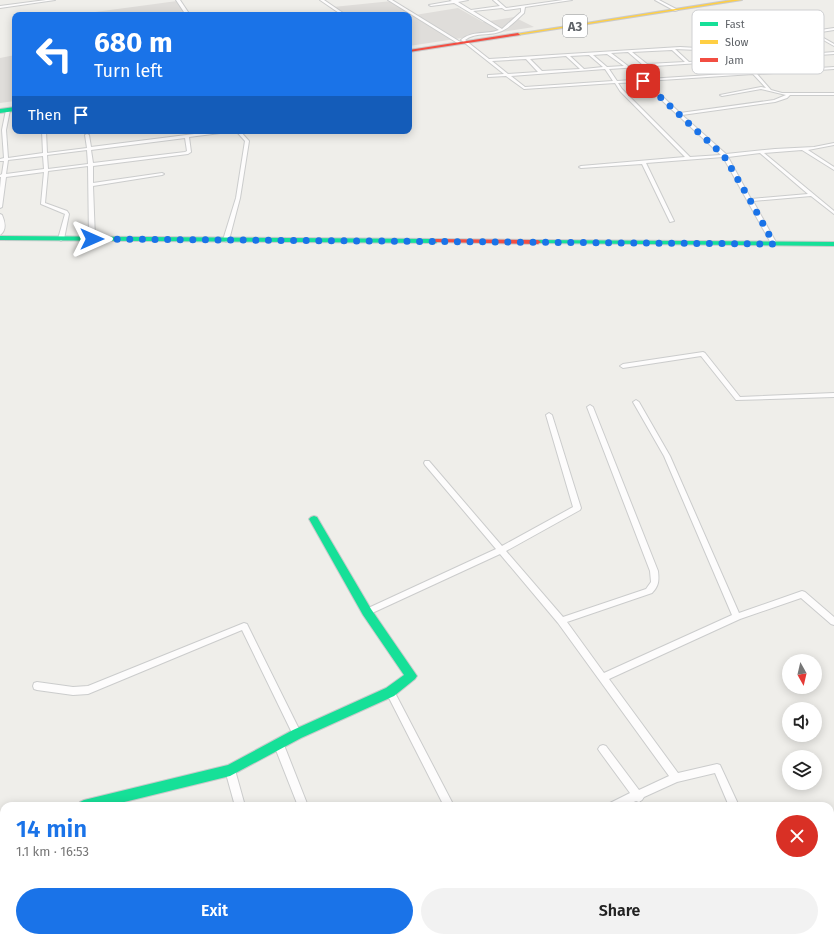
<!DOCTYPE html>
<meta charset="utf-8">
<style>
body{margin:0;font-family:"Fira Sans",sans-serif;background:#f2f2f2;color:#222;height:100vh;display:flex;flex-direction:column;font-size:15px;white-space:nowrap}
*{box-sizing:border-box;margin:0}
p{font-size:13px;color:#767676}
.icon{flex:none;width:22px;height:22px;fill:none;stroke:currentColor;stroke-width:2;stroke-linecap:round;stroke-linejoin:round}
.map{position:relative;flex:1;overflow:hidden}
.side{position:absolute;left:0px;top:802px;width:834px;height:140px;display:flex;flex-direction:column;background:#fff;border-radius:12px 12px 0 0;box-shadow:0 2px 10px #0003}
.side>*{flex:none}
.guide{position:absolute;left:12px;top:12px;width:400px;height:122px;border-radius:8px;box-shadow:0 2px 10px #0003;background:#1a73e8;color:#fff;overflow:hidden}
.needle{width:26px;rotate:172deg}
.buttons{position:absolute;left:782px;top:654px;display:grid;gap:8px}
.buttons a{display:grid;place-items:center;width:40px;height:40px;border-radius:50%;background:#fff;box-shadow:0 2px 10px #0003;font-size:20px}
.pin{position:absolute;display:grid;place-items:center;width:34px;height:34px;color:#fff;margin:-17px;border-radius:8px;box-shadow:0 2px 6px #0006}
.me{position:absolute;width:44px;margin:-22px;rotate:90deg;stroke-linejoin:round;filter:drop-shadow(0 0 3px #0008)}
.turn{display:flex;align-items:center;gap:14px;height:84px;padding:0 16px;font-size:18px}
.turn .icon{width:52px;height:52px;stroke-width:2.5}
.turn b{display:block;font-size:28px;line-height:34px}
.then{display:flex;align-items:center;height:38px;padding:0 16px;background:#0003;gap:8px;font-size:15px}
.round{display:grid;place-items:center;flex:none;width:42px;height:42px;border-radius:21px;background:#f2f2f2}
.overview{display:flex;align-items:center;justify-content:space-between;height:68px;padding:0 16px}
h1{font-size:24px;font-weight:600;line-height:30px;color:#1a73e8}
.button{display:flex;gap:8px;margin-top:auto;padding:8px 16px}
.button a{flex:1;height:46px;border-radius:24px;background:#1a73e8;color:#fff;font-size:16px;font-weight:600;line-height:46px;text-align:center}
.button a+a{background:#f2f2f2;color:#222}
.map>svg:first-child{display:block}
</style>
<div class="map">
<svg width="834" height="942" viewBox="0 0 834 942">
<rect width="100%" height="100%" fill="#efeeea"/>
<path fill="#dfddda" d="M177 1 187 15H73Z
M392 1 415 15 458 8 483 22 514 17 534 27 409 46V15H344L333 7Z
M15 55V101L0 103V58Z"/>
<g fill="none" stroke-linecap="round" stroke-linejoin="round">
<g stroke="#cbcccc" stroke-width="2">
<path id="street" d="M46 0H55L0 8V6Z
M176 0H180L190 15H186Z
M320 0H324L346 15H342Z
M388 0H392L462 43 459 44Z
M450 0H468L458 2 471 10 500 6 493 0H497L506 8 563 0H572L525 7 524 13C516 20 509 29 499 32 488 36 475 32 465 40L489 59 680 47 698 48 834 28V30L815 33 834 44V46L811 33 778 38 809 54 834 52V54L609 69 617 81 834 67V69L757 74 771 90 782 93H834V95H790L787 98 775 102 682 115 726 154 775 149 814 147 834 143V145L808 150 834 167V170L802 150 764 153 834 211V214L811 196 753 201 777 244 772 245 723 157 646 163 674 221 670 222 642 164 581 168 579 167 581 166 685 157 620 91 615 83 524 89 506 76 488 77V75H489L504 74 461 40C472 30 487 35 499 30L454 3 431 6 429 5 452 1ZM502 8 505 10 521 8V12L502 29 473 11ZM774 39 804 54 787 55 764 40ZM760 41 783 55 768 56 748 43ZM744 43 764 57 689 62 675 49 698 50ZM672 50 685 62 647 64 632 52ZM628 52 643 65 628 66 611 53ZM607 54 624 66 607 67 593 55ZM589 55 603 67 584 69 570 56ZM566 56 580 69 542 71 530 59ZM526 59 538 72 508 74 492 61ZM605 69 613 81 525 87 511 76ZM753 74 766 88 761 87 720 95 722 96 761 89 786 95 774 100 680 113 646 81ZM642 82 721 155 690 157 622 89 618 83ZM760 153 808 194 751 199 728 157Z
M655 0H659L678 10 675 11Z
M8 109 10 110 6 130 8 158 43 153 42 131H46L47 153 87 148 85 135 87 134 89 135 91 147 218 131H230L228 132 189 137 191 152 188 154 93 166V183L162 173 164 174 162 175 93 186 95 239 92 241 89 239 88 166 48 171 45 203 67 211 69 214 64 239 61 241 58 239 65 214 41 204 44 172 6 177 2 207 0 208V188L1 177H0V175L2 174 4 161H0V159L4 158 2 130 6 110ZM185 138 187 151 185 152 93 163 91 150ZM87 150 88 164 48 169 47 155ZM43 156 44 169 6 174 8 160Z
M236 131H240L249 141 240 198 229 240 226 242 223 240 236 198 245 141Z
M0 214 2 215C5 222 7 230 0 235Z
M703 352 705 353 740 397 834 393V397L736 400 701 356 623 368 620 366 623 364Z
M636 400 639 402 670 456 739 613 802 591 805 592 834 617V625L831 624 801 598 740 619 609 679 678 773 717 764 720 765 739 806H729L715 773 677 782 644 797 642 800 639 802 636 801 624 806H608L610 803 630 793 600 752 598 749 600 746 603 745 606 746 639 790 669 776 558 623 500 554 370 614 367 615 364 614 363 612 364 610 496 549 425 465 424 463 425 461H429L502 546 573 507 546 415 549 413 552 415 581 508 580 510 506 551 563 617 646 589 651 582 650 571 587 407 590 405 593 407 658 571C659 580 659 586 652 593L567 622 604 673 732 615 664 456 633 402Z
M244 623 247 624 300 731 302 734 300 737 297 738 294 737 242 630 88 694 73 695 37 690 34 689 33 686 34 683 37 682 73 687 88 686Z
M390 688 393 689 454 806H444L386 692 387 689Z
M279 741 282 742 284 745 308 806H298L274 745 276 742Z
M230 766 233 767 235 770 245 806H235L225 770 227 767Z
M4 819V829L0 830V820Z
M834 897V907L830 908V898Z
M5 938H15V942H5Z
M83 938H93L94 942H84Z
M145 938H163L161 942H143Z
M174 938H184L185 942H175Z
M272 938H282L283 942H273Z
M340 938H350V942H340Z
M488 938H498L499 942H489Z
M551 938H596L594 942H549Z
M644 938H654V942H644Z
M789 938H799L800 942H790Z"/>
</g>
<g stroke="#cacacb" stroke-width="2">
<path id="fast" d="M15 107V111L0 113V109Z
M0 236 436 239 439 241 436 243 0 240Z
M538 240 834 242V246L536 243 535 242Z
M314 516 317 517 371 609 415 673 417 676 415 679 394 696 301 738 230 776 108 806H78L80 802 84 800 228 765 293 730 386 688 404 675 363 615 309 519 311 517Z"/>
</g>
<g stroke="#cacacb" stroke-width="2">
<path id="slow" d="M732 0H742L518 35 516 34Z"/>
</g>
<g stroke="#cacacb" stroke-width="2">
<path id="jam" d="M518 33 520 35 409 52V50Z
M436 239 538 240 541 242 538 244 434 242 433 241Z"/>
</g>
<use href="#street" fill="#fdfcfc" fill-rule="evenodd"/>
<use href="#fast" fill="#16e098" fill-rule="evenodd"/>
<use href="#slow" fill="#ffcf43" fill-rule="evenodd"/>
<use href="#jam" fill="#f24e42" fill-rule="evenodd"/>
</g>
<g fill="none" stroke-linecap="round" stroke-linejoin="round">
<path stroke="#1a73e8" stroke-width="7" stroke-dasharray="0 12.6" d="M92 239 774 244 750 200 724 156 643 81"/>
</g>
<g text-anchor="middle" stroke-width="3.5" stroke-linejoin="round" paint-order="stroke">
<rect fill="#fff" stroke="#8f9295" stroke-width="1" x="563" y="15" width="24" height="22" rx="3"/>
<g font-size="13" font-weight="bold" fill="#5f6368">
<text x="575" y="31">A3</text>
</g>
</g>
<rect x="692" y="10" width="132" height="64" rx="6" fill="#fff" stroke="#cfd0d2" stroke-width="1"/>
<rect x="700" y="22" width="18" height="4" fill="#16e098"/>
<rect x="700" y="40" width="18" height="4" fill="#ffcf43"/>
<rect x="700" y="58" width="18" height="4" fill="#f24e42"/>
<g font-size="11" fill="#5f6368">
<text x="725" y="28">Fast</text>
<text x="725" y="46">Slow</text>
<text x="725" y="64">Jam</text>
</g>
</svg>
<div class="buttons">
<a><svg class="needle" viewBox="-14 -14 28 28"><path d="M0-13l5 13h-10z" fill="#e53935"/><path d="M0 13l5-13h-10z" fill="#767676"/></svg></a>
<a><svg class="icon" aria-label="sound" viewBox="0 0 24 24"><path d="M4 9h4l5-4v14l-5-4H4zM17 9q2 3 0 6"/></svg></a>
<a><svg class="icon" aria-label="layers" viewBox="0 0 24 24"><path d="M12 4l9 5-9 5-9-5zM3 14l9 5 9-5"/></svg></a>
</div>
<div class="pin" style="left:643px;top:81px;background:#d93025"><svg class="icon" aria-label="arrive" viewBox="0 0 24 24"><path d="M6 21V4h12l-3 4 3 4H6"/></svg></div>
<svg class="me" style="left:92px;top:239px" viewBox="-20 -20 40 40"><path d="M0-17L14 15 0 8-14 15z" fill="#1a73e8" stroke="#fff" stroke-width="4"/></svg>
<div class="guide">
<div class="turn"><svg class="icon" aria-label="left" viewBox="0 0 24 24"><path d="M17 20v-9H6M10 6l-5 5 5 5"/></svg><div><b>680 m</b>Turn left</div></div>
<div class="then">Then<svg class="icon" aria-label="arrive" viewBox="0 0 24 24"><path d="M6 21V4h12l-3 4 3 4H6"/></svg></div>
</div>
<section class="side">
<div class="overview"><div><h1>14 min</h1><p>1.1 km · 16:53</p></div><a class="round" style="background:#d93025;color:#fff"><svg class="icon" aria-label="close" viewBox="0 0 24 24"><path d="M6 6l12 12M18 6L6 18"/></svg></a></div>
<div class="button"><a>Exit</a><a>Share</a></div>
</section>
</div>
